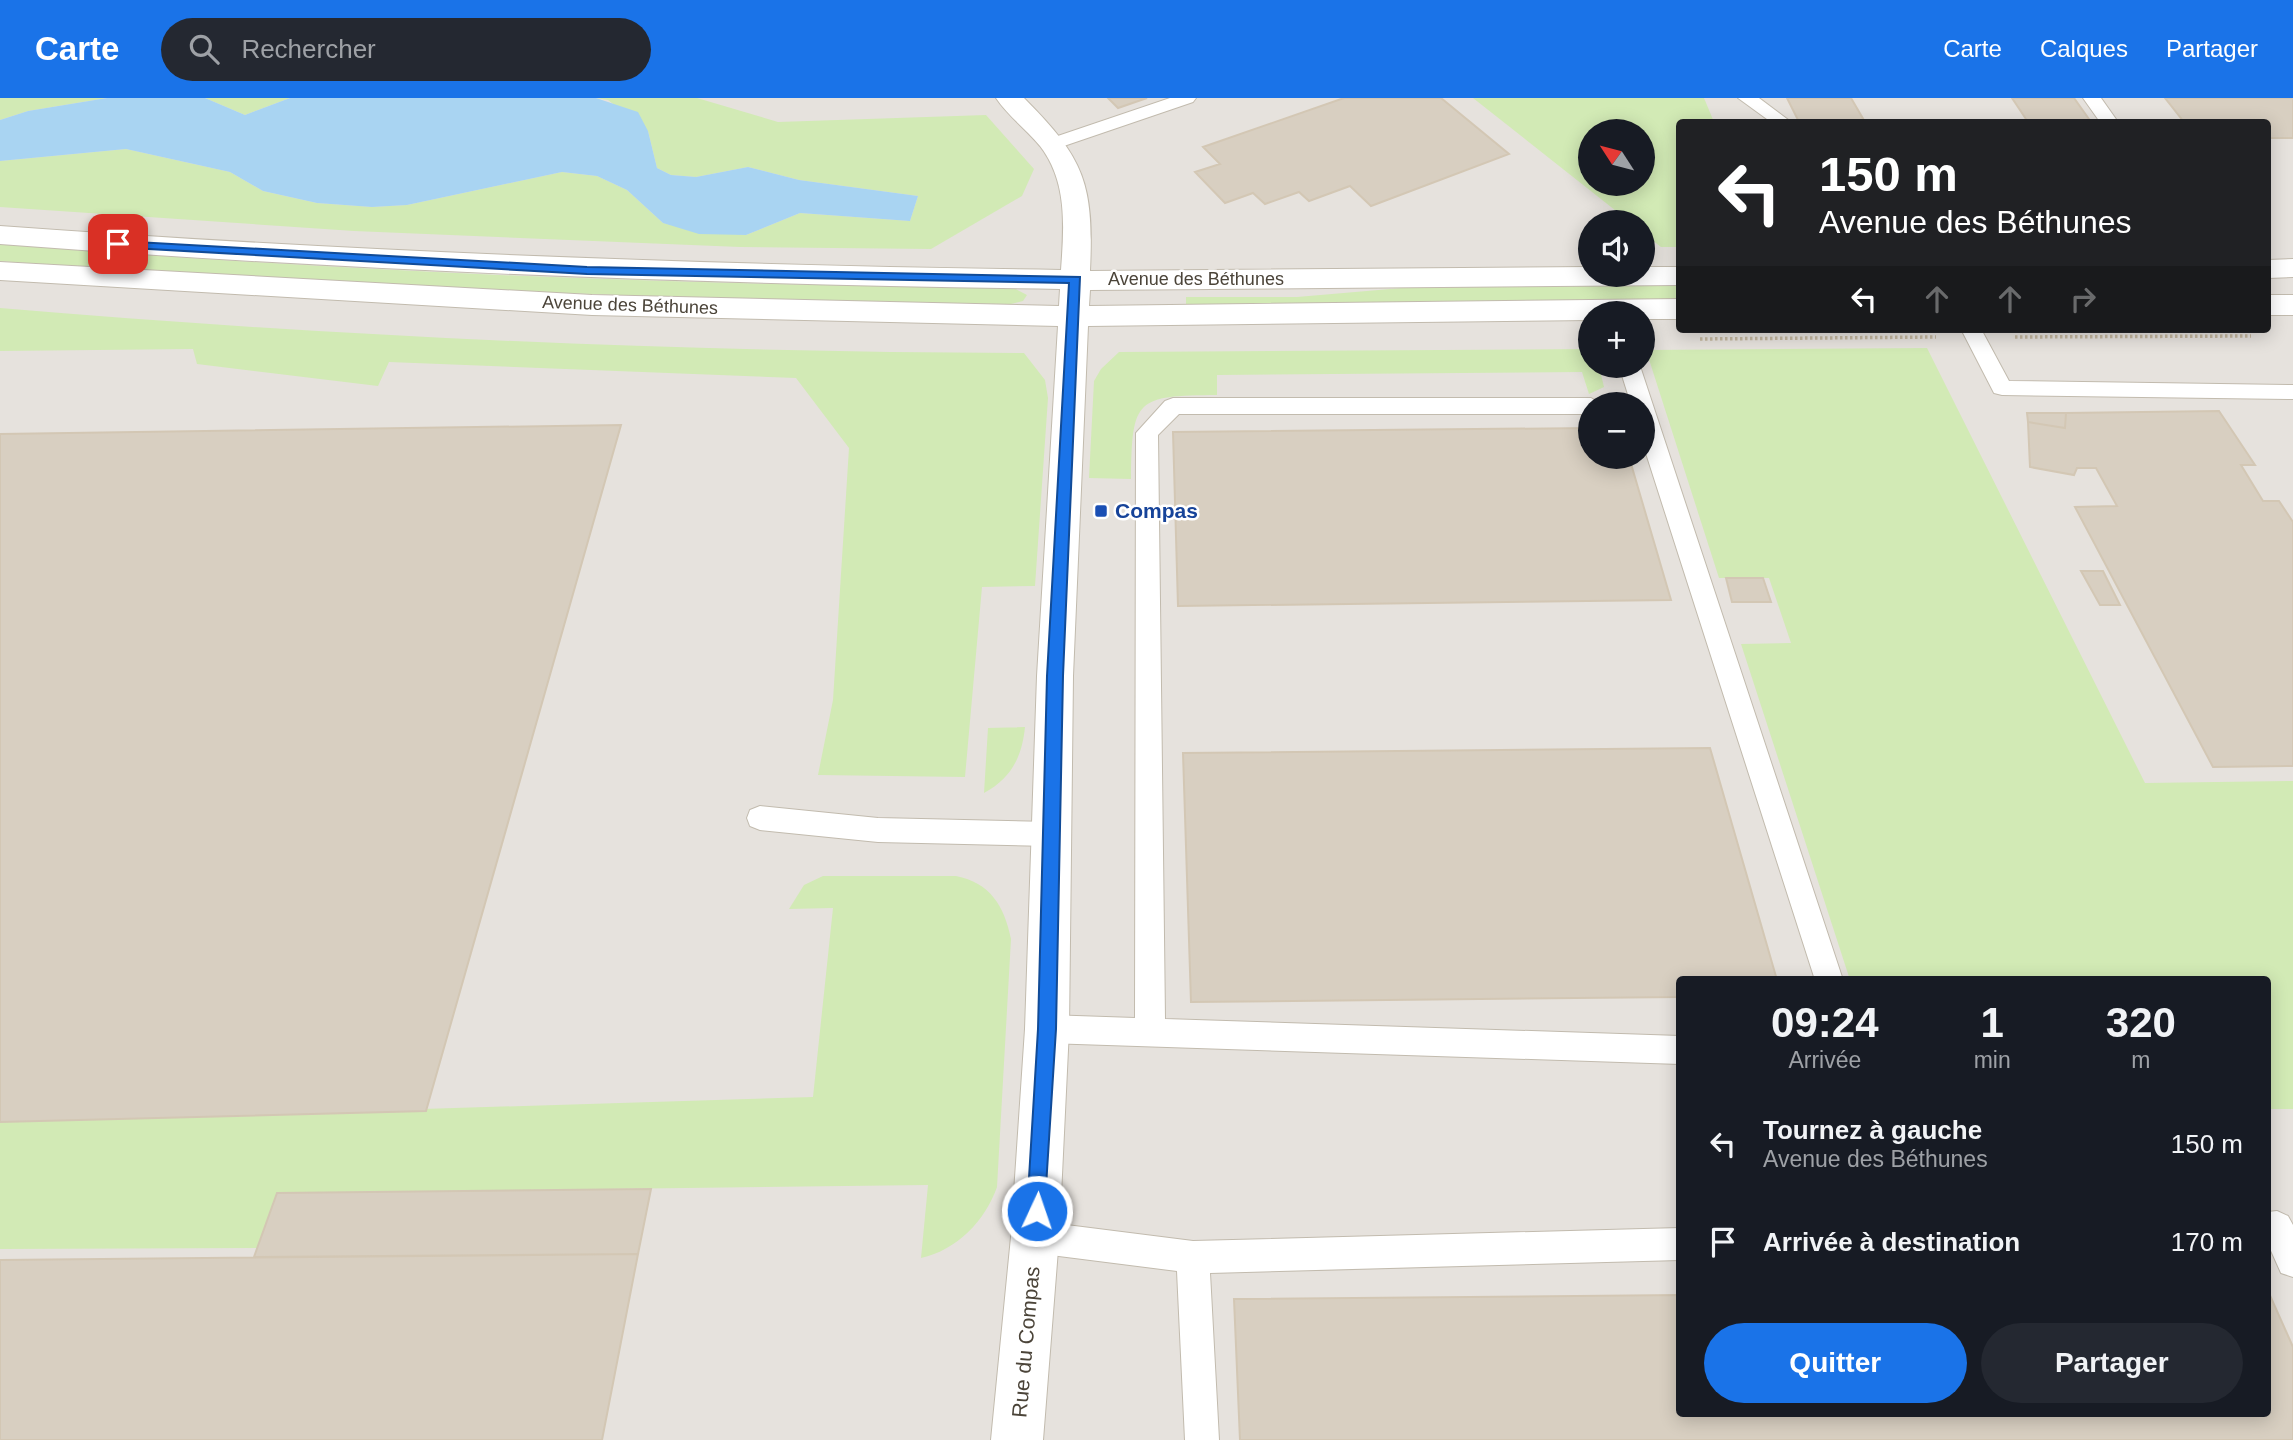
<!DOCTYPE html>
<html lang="fr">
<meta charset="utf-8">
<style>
body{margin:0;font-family:Arial,sans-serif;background:#242831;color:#f1f3f6;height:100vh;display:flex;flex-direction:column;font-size:26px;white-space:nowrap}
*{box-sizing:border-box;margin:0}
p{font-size:23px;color:#9ea1a6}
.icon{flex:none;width:38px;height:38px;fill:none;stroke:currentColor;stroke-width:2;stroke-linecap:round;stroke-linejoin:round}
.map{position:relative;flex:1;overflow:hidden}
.panel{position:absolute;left:1676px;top:878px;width:595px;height:441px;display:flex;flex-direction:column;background:#171b24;border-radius:7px;box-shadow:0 4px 18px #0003}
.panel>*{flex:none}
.guide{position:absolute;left:1676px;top:21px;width:595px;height:214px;border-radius:7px;box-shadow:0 4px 18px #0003;background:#202124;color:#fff;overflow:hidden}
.needle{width:46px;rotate:306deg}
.buttons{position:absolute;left:1578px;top:21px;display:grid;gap:14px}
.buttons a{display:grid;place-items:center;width:77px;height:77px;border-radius:50%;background:#171b24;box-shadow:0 4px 18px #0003;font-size:35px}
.pin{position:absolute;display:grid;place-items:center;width:60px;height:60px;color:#fff;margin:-30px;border-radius:14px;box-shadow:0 4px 10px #0006}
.me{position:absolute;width:77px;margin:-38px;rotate:3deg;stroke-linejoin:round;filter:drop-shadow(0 0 5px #0008)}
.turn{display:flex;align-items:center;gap:24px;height:147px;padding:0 28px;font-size:32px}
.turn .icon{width:91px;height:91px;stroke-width:2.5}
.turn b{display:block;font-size:49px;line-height:60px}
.lanes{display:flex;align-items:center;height:66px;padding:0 28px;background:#0003;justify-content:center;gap:35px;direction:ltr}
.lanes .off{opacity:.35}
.eta{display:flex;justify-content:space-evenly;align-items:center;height:119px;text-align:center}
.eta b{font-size:42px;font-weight:800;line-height:49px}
.cta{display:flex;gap:14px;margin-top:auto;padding:14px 28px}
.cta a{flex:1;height:80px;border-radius:42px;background:#1a73e8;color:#fff;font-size:28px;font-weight:800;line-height:80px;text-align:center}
.cta a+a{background:#242831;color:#f1f3f6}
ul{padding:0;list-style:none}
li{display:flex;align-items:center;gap:21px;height:98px;padding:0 28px}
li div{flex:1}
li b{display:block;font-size:26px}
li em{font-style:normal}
header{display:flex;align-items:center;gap:42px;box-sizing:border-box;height:98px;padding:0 35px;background:#1a73e8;color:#fff}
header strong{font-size:33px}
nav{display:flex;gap:38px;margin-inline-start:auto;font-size:24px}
.search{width:490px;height:63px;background:#242831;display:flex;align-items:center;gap:18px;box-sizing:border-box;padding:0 24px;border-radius:38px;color:#9ea1a6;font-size:26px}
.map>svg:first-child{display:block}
</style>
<header>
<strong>Carte</strong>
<div class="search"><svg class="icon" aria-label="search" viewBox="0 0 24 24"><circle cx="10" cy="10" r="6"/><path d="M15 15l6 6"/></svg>Rechercher</div>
<nav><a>Carte</a><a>Calques</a><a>Partager</a></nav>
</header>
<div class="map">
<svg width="2293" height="1342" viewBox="0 0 2293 1342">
<rect width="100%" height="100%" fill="#f6f3ec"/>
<path fill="#e6e2dd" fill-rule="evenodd" d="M0 0H2293V1342H0ZM1680 24H2268V231H1680ZM1591 33H1643V86H1591ZM1591 124H1643V177H1591ZM1591 215H1643V268H1591ZM1591 306H1643V359H1591ZM1680 882H2268V1316H1680Z"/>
<path fill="#d2eab5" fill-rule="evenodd" d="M0 0H107L28 13 0 22Z
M205 0H290L245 17Z
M596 0H697L778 24 986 17 1034 71 1022 98 931 151 740 149 354 133 0 109V63L126 51 230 74 263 93 317 105 372 109 407 107 562 74 597 78 627 92 663 125 746 137 800 115 910 123 918 98 799 82 748 69 696 79 671 77 657 70 648 33 608 2Z
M1473 0H1704L1714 24H1680V149H1661L1643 135V124H1630ZM1643 33V86H1591V33Z
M0 146C337 173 675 188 1012 189L1027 197 1023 203 1011 206C673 203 337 188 0 163Z
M1680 185V202L1186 207V199H1297L1425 188Z
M0 210C341 239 682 254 1024 255L1045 282 1048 300 1035 488 982 489 965 679 818 677 833 602 849 350 796 280 389 264 378 288 197 266 193 251 0 253Z
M1927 250 2145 685 2293 683V1011H2268V882H1850L1741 546 1791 545 1769 480H1719L1646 252Z
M1591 251V268H1599L1604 289 1589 296 1582 274 1217 277V297C1136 298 1132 300 1131 381L1089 380 1094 283 1101 271 1119 254Z
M1025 629C1022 658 1012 680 984 695L988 630Z
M823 778H956C990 785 1004 807 1011 841L997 1089C985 1123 957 1152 921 1160L928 1087 277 1095 257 1150 0 1151V1024L813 999 833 810 789 811 804 787Z"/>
<path fill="#a9d4f2" d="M107 0H205L245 17 290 0H596L638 14 648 33 657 70 671 77 696 79 748 69 799 82 918 98 910 123 800 115 746 137 699 136 663 125 627 92 597 78 562 74 407 107 372 109 317 105 263 93 230 74 126 51 0 63V22L28 13Z"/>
<path fill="#d8cfc1" stroke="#d3c7b4" stroke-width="2" d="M1108 0H1147L1118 10Z
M1344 0H1441L1509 56 1371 108 1350 88 1309 103 1299 94 1265 106 1253 95 1225 105 1195 74 1220 66 1203 49Z
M1787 0H1851L1865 24H1799Z
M2012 0H2074L2091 24H2028Z
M2165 0H2293V40H2268V24H2184Z
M2219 313 2255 367H2241L2263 403H2279L2293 424V668L2213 669 2075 409 2117 408 2096 370H2077L2074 377 2030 369 2028 324 2065 330 2066 315Z
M2027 315H2066L2065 330 2028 324Z
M621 327 426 1013 0 1024V336Z
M1591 330V359H1629L1671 502 1178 508 1173 334Z
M2081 473H2103L2120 507H2100Z
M1726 480H1763L1771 504H1732Z
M1710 650 1777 882H1680V899L1191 904 1183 655Z
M651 1091 638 1156 254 1159 277 1095Z
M638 1156 602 1342H0V1162Z
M2268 1193 2293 1249V1342H1240L1234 1201 1680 1197V1316H2268Z"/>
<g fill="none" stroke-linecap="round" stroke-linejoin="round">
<g stroke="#c2bbae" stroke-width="2">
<path id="service" d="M1170 0H1196L1193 4 1058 50H1046L1043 46 1046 42Z
M1738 0H1759L1791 24H1771Z
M2083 0H2101L2118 24H2100Z
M1961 231H1981L2009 283 2293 287V301L2002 297 1994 295Z
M1619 268H1640L1843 882H1815L1643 346V306H1631Z
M1173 300H1591L1601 306H1591V316H1179L1158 337 1165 921 1680 938V966L1047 945 1037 941 1032 931 1037 921 1047 917 1135 920 1136 335 1165 303Z
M760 708 878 720 1050 724 1060 728 1064 736 1060 744 1050 748 878 744 760 732 750 728 747 720 750 712Z
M2277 1113 2288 1118 2293 1127V1179L2281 1175 2268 1146V1114Z
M1035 1123 1193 1143 1680 1130V1162L1210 1175 1219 1342H1185L1177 1173 1035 1155 1024 1150 1019 1139 1024 1128Z"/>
</g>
<g stroke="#c2bbae" stroke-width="2">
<path id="minor" d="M996 0H1024C1085 61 1094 86 1090 173L1591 169V177H1643V169H1680V187L1090 192 1089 208 1680 201V221H1643V215H1591V222L1088 228 1073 578 1069 931 1059 1139 1043 1342H991L1011 1139 1025 931 1037 578 1058 228 592 217 0 182V164L592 197 1059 208 1060 191C706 186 353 173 0 146V128C353 154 707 167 1061 172 1064 130 1068 84 1040 48 1026 31 1008 18 996 0Z
M2293 161V179L2268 180V162Z
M2268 197H2293V217H2268Z"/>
</g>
<path stroke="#c4b79f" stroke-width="3.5" stroke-dasharray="2.5 2.5" stroke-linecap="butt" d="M2015 239 2251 238
M1700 241 1936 239"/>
<use href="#service" fill="#fff" fill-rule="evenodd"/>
<use href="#minor" fill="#fff" fill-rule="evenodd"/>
</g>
<path fill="#1a73e8" stroke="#114b97" stroke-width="2" d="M118 143 587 169 1080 179 1063 578 1056 931 1044 1120 1037 1123 1030 1120 1027 1113 1038 931 1047 578 1069 185 587 176 114 149 112 146Z"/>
<rect fill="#1a4fb4" stroke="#fff" stroke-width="2.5" x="1094" y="406" width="14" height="14" rx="3.5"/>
<g text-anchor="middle" stroke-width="5" stroke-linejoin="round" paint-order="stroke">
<g font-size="18" fill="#4b4439" stroke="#fff">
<text x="1196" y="187">Avenue des Béthunes</text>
<text transform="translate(630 207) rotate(2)" y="6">Avenue des Béthunes</text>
</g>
<g font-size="21" font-weight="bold" fill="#164399" stroke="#fff" text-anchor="start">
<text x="1115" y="420">Compas</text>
</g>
<g font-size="21" fill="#4b4439" stroke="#fff">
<text transform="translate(1026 1244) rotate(-85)" y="7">Rue du Compas</text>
</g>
</g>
</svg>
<div class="buttons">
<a><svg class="needle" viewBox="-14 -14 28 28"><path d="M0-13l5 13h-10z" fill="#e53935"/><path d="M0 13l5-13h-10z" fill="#9ea1a6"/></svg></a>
<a><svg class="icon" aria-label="sound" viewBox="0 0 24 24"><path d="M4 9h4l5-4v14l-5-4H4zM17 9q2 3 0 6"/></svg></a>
<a>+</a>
<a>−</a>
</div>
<div class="pin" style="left:118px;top:146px;background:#d93025"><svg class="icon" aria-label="arrive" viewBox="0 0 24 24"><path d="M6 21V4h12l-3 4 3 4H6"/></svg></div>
<svg class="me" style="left:1037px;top:1113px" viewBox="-20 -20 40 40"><circle r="17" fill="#1a73e8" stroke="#fff" stroke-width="3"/><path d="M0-11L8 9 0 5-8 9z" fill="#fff"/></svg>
<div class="guide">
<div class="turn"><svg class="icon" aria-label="left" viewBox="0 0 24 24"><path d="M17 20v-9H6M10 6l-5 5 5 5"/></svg><div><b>150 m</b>Avenue des Béthunes</div></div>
<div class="lanes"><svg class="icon" aria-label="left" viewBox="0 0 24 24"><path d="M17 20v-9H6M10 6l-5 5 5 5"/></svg><svg class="icon off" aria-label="ahead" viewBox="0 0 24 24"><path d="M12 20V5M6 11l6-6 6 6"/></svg><svg class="icon off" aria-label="ahead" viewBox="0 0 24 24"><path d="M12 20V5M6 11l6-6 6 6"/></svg><svg class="icon off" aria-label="right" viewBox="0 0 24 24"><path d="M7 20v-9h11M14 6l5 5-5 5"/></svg></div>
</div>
<section class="panel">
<div class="eta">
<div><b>09:24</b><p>Arrivée</p></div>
<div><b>1</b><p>min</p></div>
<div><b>320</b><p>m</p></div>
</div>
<ul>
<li><svg class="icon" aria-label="left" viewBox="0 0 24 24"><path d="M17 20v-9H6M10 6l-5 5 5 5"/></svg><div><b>Tournez à gauche</b><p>Avenue des Béthunes</p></div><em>150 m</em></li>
<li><svg class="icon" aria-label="arrive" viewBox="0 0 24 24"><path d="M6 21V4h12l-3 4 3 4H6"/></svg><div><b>Arrivée à destination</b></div><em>170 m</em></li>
</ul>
<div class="cta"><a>Quitter</a><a>Partager</a></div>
</section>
</div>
